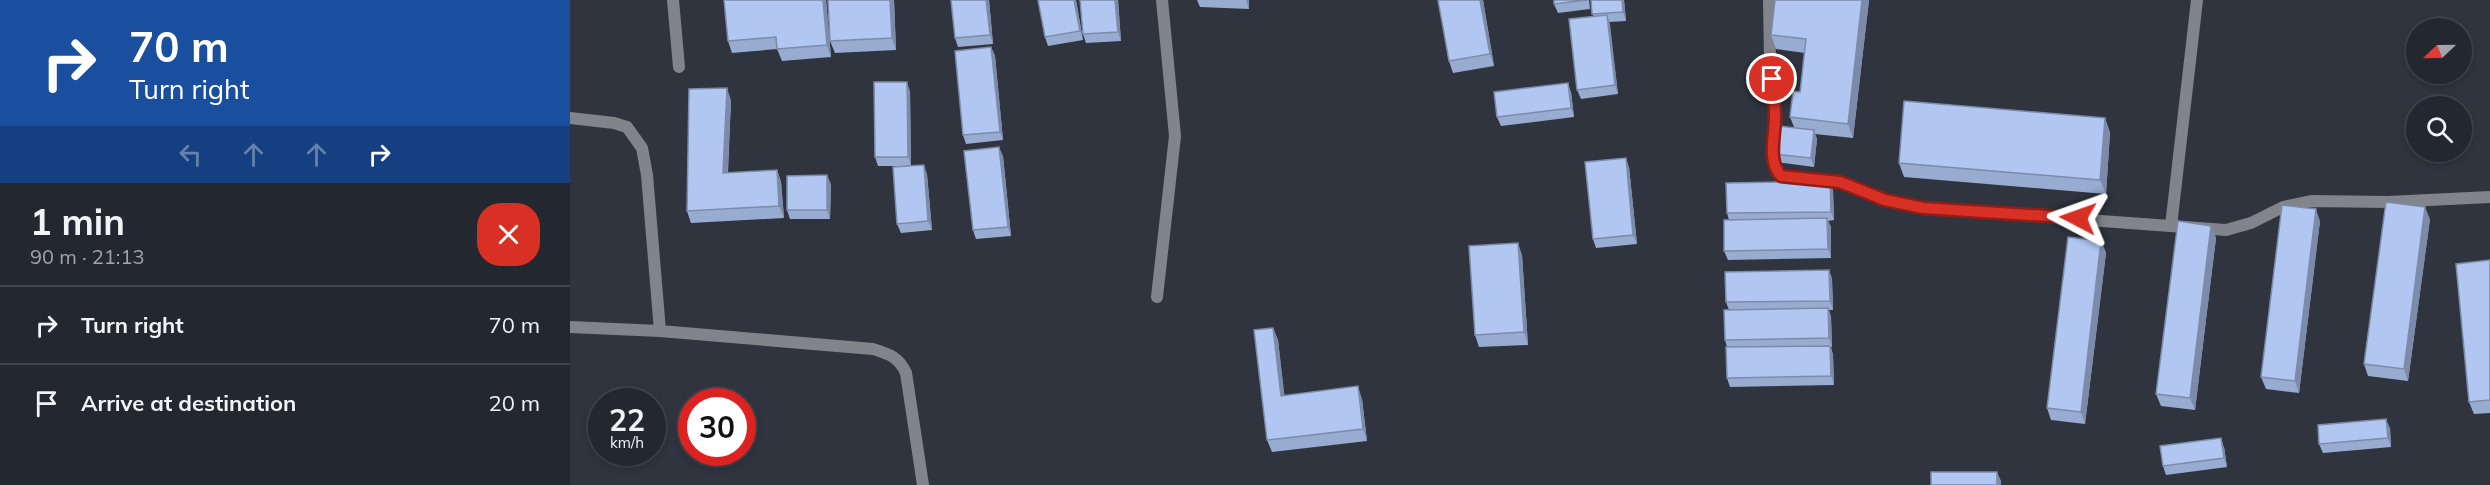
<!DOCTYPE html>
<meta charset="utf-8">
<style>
body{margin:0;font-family:Mulish,sans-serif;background:#2b2f37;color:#f1f3f6;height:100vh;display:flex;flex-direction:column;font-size:22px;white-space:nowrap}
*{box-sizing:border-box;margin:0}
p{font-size:20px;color:#a3a5aa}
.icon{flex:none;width:33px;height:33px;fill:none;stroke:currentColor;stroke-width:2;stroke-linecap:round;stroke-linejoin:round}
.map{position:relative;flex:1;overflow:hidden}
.details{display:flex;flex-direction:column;background:#23272f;width:570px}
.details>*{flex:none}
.top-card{background:#1a4fa0;color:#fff;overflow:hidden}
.needle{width:39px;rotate:248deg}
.buttons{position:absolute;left:1836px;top:18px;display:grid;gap:12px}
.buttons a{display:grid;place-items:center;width:66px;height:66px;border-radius:50%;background:#23272f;box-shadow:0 3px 9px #0003,0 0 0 2px #40444b;font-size:30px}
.speed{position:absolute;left:18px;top:388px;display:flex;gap:12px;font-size:30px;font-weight:700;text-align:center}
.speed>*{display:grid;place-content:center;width:78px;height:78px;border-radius:50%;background:#23272f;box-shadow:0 3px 9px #0003,0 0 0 2px #40444b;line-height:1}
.speed small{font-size:15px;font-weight:400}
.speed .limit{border:9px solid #d22;background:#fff;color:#111}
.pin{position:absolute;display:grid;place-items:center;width:51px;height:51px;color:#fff;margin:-26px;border:3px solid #fff;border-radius:50%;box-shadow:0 2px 6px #0007}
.me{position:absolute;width:66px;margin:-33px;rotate:274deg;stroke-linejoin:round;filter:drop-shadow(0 0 4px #0008)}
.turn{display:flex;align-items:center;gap:21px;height:126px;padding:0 30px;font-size:27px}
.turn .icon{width:78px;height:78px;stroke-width:2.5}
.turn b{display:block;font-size:42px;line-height:51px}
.lanes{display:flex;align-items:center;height:57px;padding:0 30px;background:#0003;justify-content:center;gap:30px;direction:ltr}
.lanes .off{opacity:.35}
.round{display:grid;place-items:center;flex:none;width:63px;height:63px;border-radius:24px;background:#2b2f37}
.head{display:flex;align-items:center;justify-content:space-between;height:102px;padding:0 30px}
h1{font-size:36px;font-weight:700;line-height:45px}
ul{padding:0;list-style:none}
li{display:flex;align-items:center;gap:18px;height:78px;padding:0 30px;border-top:2px solid #40444b}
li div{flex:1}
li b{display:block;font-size:22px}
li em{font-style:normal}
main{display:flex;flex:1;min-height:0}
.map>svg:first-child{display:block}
</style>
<main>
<section class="details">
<div class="top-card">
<div class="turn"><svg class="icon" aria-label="right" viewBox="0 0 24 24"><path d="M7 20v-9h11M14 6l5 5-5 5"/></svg><div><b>70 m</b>Turn right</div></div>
<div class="lanes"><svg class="icon off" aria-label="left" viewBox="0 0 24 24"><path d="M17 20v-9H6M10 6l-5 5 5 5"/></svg><svg class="icon off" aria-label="ahead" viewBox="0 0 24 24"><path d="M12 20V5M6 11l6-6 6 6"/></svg><svg class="icon off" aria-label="ahead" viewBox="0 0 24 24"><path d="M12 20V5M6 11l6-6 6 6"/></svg><svg class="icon" aria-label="right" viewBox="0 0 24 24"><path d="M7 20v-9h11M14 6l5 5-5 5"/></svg></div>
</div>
<div class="head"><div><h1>1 min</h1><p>90 m · 21:13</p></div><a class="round" style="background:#d93025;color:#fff"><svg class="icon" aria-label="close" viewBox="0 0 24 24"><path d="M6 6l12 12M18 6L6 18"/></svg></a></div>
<ul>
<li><svg class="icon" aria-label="right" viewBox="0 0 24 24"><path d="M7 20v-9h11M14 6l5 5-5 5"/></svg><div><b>Turn right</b></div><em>70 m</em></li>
<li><svg class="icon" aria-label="arrive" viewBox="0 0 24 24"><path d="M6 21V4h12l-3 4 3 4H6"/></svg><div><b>Arrive at destination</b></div><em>20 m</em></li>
</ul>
</section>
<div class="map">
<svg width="1920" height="485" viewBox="0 0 1920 485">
<rect width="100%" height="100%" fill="#2f343f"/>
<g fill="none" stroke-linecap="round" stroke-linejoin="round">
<path stroke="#81848a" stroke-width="12" d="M103 0 109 67
M587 297 605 136 592 0"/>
<path stroke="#81848a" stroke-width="12" d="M1199 0 1200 61 1205 116 1203 162 1206 170 1211 176 1270 182 1315 200 1353 208 1656 230 1681 223 1713 207 1741 201 1818 202 1920 197
M0 118 44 123 57 127 72 148 77 175 90 331
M1601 226 1627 0
M0 327 90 331 303 349C319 354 329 357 336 373L353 485"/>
</g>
<path fill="#98abd0" d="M256 0 261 57 212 61 207 49 162 53 158 41Z
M258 0H324L326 50 265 53 260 41Z
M381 0H419L423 44 388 47 385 38Z
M468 0H506L513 40 478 46 475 37Z
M510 0H548L551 41 516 43 513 34Z
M627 0H679V9L630 7Z
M913 0 924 66 883 73 879 61Z
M1019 0 1020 9 988 13 984 4Z
M1021 0H1054L1056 21 1039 22 1048 94 1011 99 1007 90 1023 16Z
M1299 0 1283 138 1245 134 1247 139 1244 167 1207 162 1203 154 1224 127 1220 117 1230 92 1235 53 1206 49 1201 35Z
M421 47 425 56 433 140 396 144 393 135Z
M340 91 341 166H308L305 157Z
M1001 92 1004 117 931 126 927 117Z
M161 100 158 173 207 170 211 182 214 218 121 223 117 211Z
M1535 118 1540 133 1536 194 1334 177 1329 163Z
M433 156 441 236 406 239 403 230Z
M1059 167 1067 244 1026 248 1023 239Z
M357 174 362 230 331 233 327 224Z
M261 184 260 219H220L217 210Z
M1263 190 1264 220 1258 221 1261 227V258L1158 260 1154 251 1159 220 1157 213Z
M1860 219 1838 381 1798 376 1794 364Z
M1750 221 1729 393 1696 389 1691 377Z
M1641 226 1646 238 1625 410 1591 406 1586 394Z
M1531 241 1536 253 1515 424 1481 420 1477 408Z
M952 255 958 345 909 347 905 335Z
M1920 260V413L1904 414 1899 402Z
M1259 270 1262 279 1263 310H1259L1261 317 1262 347H1261L1263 355 1264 385 1160 387 1157 378V347L1155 340 1159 310 1156 302Z
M703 328 708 340 714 395 792 399 797 441 702 452 697 440Z
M1820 428 1821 447 1753 453 1749 444Z
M1654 447 1657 467 1596 475 1593 466Z"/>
<path fill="#7c8ba9" d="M253 0H256L261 57 257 45Z
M320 0H324L326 50 322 38Z
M416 0H419L423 44 420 35Z
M504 0H506L513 40 510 31Z
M545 0H548L551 41 548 32Z
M676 0H679V9Z
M910 0H913L924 66 920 54Z
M1052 0H1054L1056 21 1053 12Z
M1292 0H1299L1283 138 1278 124Z
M1037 15 1040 24 1048 94 1045 85Z
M421 47 425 56 433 140 430 132Z
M337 82 340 91 341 166 338 157Z
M998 83 1001 92 1004 117 1001 108Z
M157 88 161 100 157 185 153 173Z
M1535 118 1540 133 1536 194 1530 180Z
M1244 130 1247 139 1244 167 1241 158Z
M429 147 433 156 441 236 438 227Z
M1056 158 1059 167 1067 244 1063 235Z
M354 165 357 174 362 230 358 221Z
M207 170 211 182 214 218 209 206Z
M257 175 261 184 260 219 257 210Z
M1260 181 1263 190 1264 220 1261 212Z
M1855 207 1860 219 1838 381 1834 369Z
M1746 209 1750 221 1729 393 1725 381Z
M1257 218 1261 227V258L1258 249Z
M1641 226 1646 238 1625 410 1620 398Z
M1531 241 1536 253 1515 424 1511 412Z
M948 243 952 255 958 345 954 332Z
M1259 270 1262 279 1263 310 1260 301Z
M1258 308 1261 317 1262 347 1259 338Z
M703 328 708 340 716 408 711 396Z
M1260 346 1263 355 1264 385 1261 376Z
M788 386 792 399 797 441 793 429Z
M1816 419 1820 428 1821 447 1818 438Z
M1651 438 1654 447 1657 467 1654 458Z
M1427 472 1431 481V485H1427Z"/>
<path fill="#b1c7f2" stroke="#7c8ba9" stroke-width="1.5" d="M154 0H253L257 45 207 49 206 37 158 41Z
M258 0H320L322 38 260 41Z
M381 0H416L420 35 385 38Z
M468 0H504L510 31 475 37Z
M510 0H545L548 32 513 34Z
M868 0H910L920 54 879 61Z
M984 0H1017L984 4Z
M1021 0H1052L1053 12 1022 14Z
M1205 0H1292L1278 124 1220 117 1223 91 1230 92 1236 39 1201 35Z
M1037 15 1045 85 1007 90 999 19Z
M421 47 430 132 393 135 385 51Z
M304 82H337L338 157H305Z
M998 83 1001 108 927 117 924 92Z
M157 88 153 173 207 170 209 206 117 211 119 89Z
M1334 101 1535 118 1530 180 1329 163Z
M1207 126 1244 130 1241 158 1203 154Z
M429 147 438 227 403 230 394 151Z
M1056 158 1063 235 1023 239 1015 162Z
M354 165 358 221 327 224 323 167Z
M257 175V210H217V176Z
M1260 181 1261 212 1157 213 1156 183Z
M1816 202 1855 207 1834 369 1794 364Z
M1712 205 1746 209 1725 381 1691 377Z
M1257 218 1258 249 1154 251V220Z
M1608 221 1641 226 1620 398 1586 394Z
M1498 237 1531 241 1511 412 1477 408Z
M948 243 954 332 905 335 899 246Z
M1920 260V400L1899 402 1886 264Z
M1259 270 1260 301 1156 302 1155 272Z
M1258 308 1259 338 1155 340 1154 310Z
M703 328 711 396 788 386 793 429 697 440 684 330Z
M1260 346 1261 376 1157 378 1156 347Z
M1816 419 1818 438 1749 444 1748 425Z
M1651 438 1654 458 1593 466 1590 446Z
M1361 472H1427V485H1361Z"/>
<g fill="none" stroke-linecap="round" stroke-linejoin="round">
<g stroke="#8d1f18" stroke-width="15">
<path id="route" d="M1202 79C1203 91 1205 104 1205 117 1205 136 1197 161 1211 176L1270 182 1315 200 1353 208 1508 218"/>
</g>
<use href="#route" stroke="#d93025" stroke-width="10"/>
</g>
</svg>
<div class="buttons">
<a><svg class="needle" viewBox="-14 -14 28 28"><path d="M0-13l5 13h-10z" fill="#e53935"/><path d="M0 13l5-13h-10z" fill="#a3a5aa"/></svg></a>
<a><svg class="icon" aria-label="search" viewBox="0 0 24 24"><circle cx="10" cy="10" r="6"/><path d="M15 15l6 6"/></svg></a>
</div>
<div class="speed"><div>22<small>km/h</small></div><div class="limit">30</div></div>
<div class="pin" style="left:1202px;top:79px;background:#d93025"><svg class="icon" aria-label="arrive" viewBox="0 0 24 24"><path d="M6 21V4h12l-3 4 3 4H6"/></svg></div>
<svg class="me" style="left:1508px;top:218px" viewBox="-20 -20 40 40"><path d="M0-17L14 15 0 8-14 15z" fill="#d93025" stroke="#fff" stroke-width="4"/></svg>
</div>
</main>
